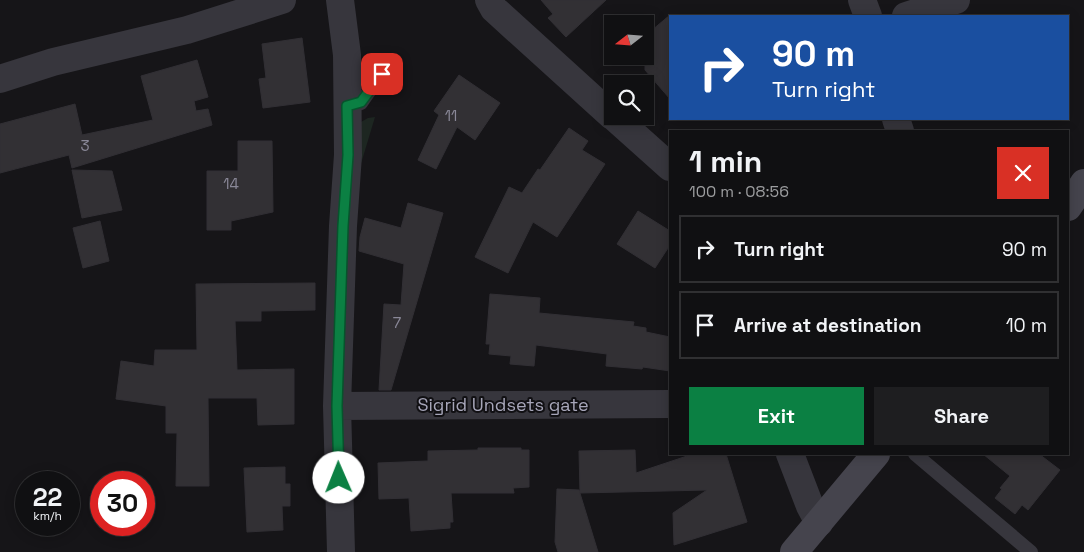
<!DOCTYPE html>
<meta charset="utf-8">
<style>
body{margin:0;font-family:"Space Grotesk",sans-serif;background:#1e1e20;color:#f1f3f6;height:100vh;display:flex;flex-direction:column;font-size:19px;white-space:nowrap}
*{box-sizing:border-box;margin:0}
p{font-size:16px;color:#9c9d9f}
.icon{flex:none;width:28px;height:28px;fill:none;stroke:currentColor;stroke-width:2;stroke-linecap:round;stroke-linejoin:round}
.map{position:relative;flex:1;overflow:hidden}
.sheet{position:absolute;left:669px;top:130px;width:400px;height:325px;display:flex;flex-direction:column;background:#101012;border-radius:0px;box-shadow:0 2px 12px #0003,0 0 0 1px #303032}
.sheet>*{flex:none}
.banner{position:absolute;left:669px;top:15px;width:400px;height:105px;border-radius:0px;box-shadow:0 2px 12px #0003,0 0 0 1px #303032;background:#1a4fa0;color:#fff;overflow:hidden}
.needle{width:32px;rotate:253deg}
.controls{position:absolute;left:604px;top:15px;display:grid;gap:10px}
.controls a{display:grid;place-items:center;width:50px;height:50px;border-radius:0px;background:#101012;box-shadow:0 2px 12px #0003,0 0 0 1px #303032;font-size:25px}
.speed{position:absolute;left:15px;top:471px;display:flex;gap:10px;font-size:25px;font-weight:700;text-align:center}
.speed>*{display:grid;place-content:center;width:65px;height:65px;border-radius:50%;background:#101012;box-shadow:0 2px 12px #0003,0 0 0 1px #303032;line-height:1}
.speed small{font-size:12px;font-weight:400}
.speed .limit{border:8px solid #d22;background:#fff;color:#111}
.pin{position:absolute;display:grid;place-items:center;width:42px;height:42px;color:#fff;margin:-21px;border-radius:10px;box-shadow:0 2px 8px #0006}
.me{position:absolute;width:55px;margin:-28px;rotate:359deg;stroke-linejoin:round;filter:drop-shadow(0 0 4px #0008)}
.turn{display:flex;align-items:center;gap:18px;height:105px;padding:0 20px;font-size:22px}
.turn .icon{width:65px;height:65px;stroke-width:2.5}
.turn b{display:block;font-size:35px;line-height:42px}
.round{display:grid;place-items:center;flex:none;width:52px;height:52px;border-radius:0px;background:#1e1e20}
.headline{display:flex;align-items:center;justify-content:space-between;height:85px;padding:0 20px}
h1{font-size:30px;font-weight:700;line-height:38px}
.action{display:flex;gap:10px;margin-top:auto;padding:10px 20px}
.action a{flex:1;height:58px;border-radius:0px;background:#0b8043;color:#fff;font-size:20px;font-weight:700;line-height:58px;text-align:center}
.action a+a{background:#1e1e20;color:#f1f3f6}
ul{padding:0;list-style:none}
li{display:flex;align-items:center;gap:15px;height:68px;margin:0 10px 8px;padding:0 10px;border:2px solid #303032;border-radius:0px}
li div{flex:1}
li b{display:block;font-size:19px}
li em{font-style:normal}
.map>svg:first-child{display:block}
</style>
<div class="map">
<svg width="1084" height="552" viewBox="0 0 1084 552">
<rect width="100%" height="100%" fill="#161518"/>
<path fill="#1d2621" d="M375 117 357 177 361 122 368 118Z"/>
<path fill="#323034" stroke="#312f34" d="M541 0H606L566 37 548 18 553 14Z
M670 15V99L645 70V36Z
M302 38 310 102 263 108 259 79 266 78 262 44Z
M197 60 208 97 194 101 196 111 208 109 212 125 72 168 69 155 0 173V124L75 104 82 135 153 120 141 76Z
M459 75 500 103 475 140 457 127 436 169 418 160 439 115 434 111Z
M569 128 588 141 582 150 605 164 557 237 533 222 508 273 475 257 509 187 522 193 538 169 540 170Z
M238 141H272L273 212 231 221V230H207V171H238Z
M72 170 112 171 122 210 82 218Z
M408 203 443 213 391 390H379L384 304 401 305 404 264 359 251 360 237 365 218 401 228Z
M638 211 670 231V245L655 268 617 244Z
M100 221 109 261 83 268 73 228Z
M315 283V310L261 311V321H235L237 370 294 369V424L258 425 257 398H208L209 486H176L177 433H166V406L116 399 121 361 154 366 155 350H197L196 284Z
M490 294 540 298 539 313 634 322 633 326 646 328V332L670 337V371L643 367 642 369 606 366 607 354 536 345 534 366 510 364 511 356 489 354 490 344H486Z
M478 448H521V450H529V487L513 488 514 493H451L453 522H450V528L411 531 409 498 379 499 378 463 428 461V451L478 450Z
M635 450 636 473 693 454H726L747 522 674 545 673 513 707 490 580 493 579 451Z
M983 454H1039L1060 470 1028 510 1022 505 1015 514 995 498 1002 489 1000 488 1010 476Z
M285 467V484H290V506H282L283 530 247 532 244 468Z
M557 489 579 490 598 552H558L555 542Z"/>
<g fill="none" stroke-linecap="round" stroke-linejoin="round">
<path stroke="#37363d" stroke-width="14" d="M347 107 361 103 381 74
M915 454 1031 552"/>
<path stroke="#37363d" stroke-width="28" d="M340 0 347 55 348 155 343 226 337 406 341 552
M489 0 494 9 612 116
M862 0 868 16
M906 16 956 0
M0 79 53 62 187 30 282 0
M613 116 670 167
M896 119 900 131
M337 406 670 404
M790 454 810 506 819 523"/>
<path stroke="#45444d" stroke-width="28" d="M1068 207 1084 183
M794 552 876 454"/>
</g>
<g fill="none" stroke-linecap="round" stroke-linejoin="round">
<g stroke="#07532c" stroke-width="12">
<path id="route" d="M339 478 337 406 343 226 348 155 347 106 361 102 382 74"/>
</g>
<use href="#route" stroke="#0b8043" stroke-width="9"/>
</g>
<g text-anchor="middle" stroke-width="4" stroke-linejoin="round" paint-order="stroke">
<g font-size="15" fill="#8a8898">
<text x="451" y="121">11</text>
<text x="85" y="151">3</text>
<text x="231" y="189">14</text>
<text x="397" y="328">7</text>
</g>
<g font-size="18" fill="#a7a6b9" stroke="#111013">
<text x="503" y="411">Sigrid Undsets gate</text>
</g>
</g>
</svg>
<div class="controls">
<a><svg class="needle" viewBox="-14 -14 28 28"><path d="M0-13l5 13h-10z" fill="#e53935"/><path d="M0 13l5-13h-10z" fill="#9c9d9f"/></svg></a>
<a><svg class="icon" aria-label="search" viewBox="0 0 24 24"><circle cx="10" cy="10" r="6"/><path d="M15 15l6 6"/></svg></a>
</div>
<div class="speed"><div>22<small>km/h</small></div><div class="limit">30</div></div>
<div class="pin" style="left:382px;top:74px;background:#d93025"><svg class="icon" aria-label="arrive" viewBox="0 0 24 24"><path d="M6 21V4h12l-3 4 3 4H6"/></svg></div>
<svg class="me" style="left:339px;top:478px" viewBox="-20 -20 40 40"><circle r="19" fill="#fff"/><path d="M0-13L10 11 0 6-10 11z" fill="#0b8043"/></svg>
<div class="banner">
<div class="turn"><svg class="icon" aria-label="right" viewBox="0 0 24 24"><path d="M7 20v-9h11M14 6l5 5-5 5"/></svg><div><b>90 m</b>Turn right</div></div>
</div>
<section class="sheet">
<div class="headline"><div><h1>1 min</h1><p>100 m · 08:56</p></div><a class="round" style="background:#d93025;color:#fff"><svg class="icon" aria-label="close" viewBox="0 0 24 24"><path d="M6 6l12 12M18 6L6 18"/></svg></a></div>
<ul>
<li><svg class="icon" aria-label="right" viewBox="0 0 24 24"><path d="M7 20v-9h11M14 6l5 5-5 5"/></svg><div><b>Turn right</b></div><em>90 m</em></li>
<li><svg class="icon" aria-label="arrive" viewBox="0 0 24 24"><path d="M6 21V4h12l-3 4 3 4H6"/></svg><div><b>Arrive at destination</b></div><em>10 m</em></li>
</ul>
<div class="action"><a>Exit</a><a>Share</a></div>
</section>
</div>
